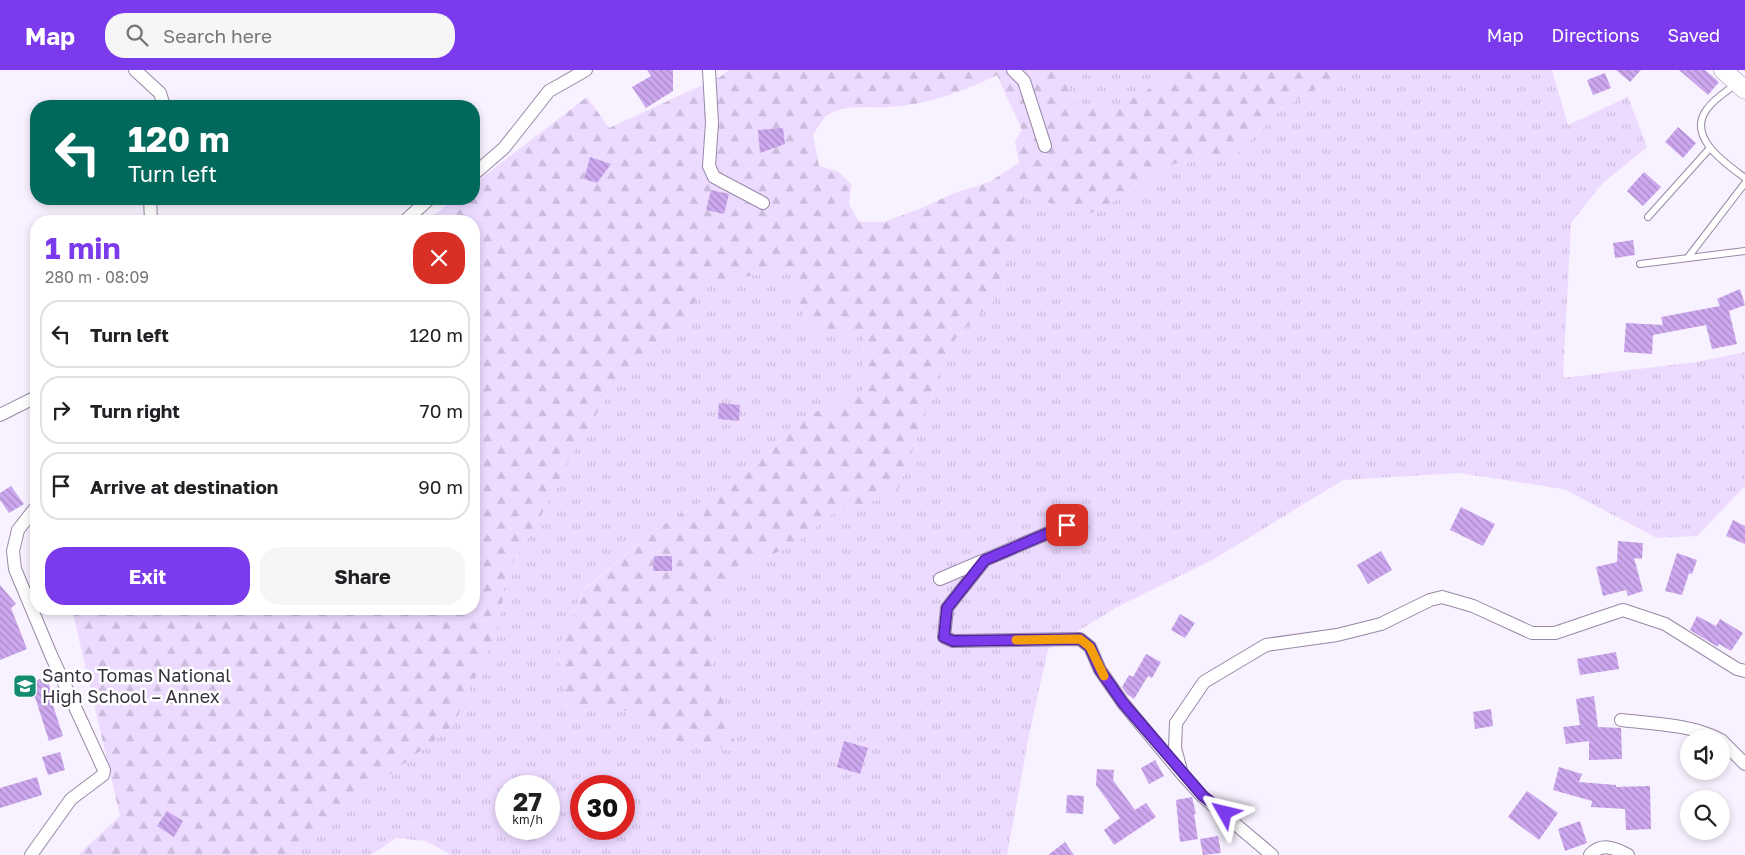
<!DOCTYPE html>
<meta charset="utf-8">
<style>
body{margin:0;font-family:"Golos Text",sans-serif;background:#f6f6f6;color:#202124;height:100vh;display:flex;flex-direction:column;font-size:19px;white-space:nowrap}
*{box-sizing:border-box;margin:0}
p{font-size:16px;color:#757577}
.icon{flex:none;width:28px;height:28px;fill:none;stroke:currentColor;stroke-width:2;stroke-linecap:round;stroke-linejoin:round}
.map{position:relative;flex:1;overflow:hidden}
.panel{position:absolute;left:30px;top:145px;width:450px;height:400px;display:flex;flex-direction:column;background:#fff;border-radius:20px;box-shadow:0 2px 8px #0003}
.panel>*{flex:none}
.top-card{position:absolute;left:30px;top:30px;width:450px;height:105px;border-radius:20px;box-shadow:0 2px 8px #0003;background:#00695c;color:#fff;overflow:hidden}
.fabs{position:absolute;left:1680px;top:660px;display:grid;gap:10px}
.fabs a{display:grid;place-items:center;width:50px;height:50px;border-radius:50%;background:#fff;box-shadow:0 2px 8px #0003;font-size:25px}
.speed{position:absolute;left:495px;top:705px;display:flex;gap:10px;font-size:25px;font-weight:700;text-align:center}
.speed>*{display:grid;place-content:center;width:65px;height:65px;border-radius:50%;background:#fff;box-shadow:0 2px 8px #0003;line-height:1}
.speed small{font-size:12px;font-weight:400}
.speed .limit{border:8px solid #d22;background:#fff;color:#111}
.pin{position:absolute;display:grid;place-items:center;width:42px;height:42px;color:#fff;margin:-21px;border-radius:10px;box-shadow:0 2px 8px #0006}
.me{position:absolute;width:55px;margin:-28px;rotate:307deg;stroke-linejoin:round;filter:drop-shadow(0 0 4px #0008)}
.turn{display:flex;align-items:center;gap:18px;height:105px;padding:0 15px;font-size:22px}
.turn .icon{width:65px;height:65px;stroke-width:2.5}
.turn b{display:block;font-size:35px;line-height:42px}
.round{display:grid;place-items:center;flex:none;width:52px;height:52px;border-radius:20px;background:#f6f6f6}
.headline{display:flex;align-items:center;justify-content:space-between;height:85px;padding:0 15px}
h1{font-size:30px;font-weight:700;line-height:38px;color:#7c3aed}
.cta{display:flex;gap:10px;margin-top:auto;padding:10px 15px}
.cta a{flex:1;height:58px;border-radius:20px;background:#7c3aed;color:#fff;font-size:20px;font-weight:700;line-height:58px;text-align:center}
.cta a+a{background:#f6f6f6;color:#202124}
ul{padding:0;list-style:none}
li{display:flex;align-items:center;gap:15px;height:68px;margin:0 10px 8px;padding:0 5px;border:2px solid #e0e0e0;border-radius:20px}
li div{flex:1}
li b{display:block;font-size:19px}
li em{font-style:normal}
header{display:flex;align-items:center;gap:30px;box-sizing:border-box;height:70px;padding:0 25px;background:#7c3aed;color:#fff}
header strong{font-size:24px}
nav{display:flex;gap:28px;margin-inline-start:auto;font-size:18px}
.search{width:350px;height:45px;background:#f6f6f6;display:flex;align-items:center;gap:12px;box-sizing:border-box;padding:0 18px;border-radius:20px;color:#757577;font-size:19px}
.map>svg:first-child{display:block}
</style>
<header>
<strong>Map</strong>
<div class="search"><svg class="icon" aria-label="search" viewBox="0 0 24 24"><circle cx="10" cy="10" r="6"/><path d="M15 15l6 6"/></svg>Search here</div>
<nav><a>Map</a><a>Directions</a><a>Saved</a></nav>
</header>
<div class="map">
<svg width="1745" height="785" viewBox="0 0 1745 785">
<defs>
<pattern id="grass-tufts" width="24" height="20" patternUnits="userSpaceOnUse" patternTransform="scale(1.25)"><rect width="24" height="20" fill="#eddaff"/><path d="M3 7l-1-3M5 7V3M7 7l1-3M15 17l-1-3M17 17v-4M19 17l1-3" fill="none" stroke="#ccbcdc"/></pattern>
<pattern id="forest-firs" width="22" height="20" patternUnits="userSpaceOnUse" patternTransform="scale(1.25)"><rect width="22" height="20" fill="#eddaff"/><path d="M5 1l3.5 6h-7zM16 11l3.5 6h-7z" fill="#ccbcdc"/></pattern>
<pattern id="building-back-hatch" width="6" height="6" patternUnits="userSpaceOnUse" patternTransform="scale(1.25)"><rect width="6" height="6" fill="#cda8ef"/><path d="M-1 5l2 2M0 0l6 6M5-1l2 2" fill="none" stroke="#a789c3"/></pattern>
</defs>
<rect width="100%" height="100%" fill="#f8f1ff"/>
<path fill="url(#grass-tufts)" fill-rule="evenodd" d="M1061 0H1180L1117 38 1076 34Z
M1356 0H1552L1568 55 1628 27 1647 77 1602 114 1571 153 1563 308 1697 292 1745 282V416L1697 466 1657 468 1564 419 1459 403 1343 410 1214 489 1121 535 1048 579 1029 665 1007 785H451L426 771 396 768 371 785H294L300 773 499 556 506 505 543 442 578 374 622 303 673 267 708 211 789 200 808 259 864 265 862 321 806 346 745 405 661 456 584 519 558 578 568 639 627 641 663 669 736 681 713 598 715 527 746 495 792 476 830 445 897 423 951 273 1001 223 1025 125 1128 124 1174 94 1235 86 1280 40 1344 3ZM506 716H549V759H506ZM581 716H624V759H581Z"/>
<path fill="url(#forest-firs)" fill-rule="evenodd" d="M729 0H1061L1076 34 1117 38 1180 0H1356L1344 3 1280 40 1235 86 1174 94 1128 124 1087 145 1025 125 1001 223 951 273 897 423 830 445 792 476 746 495 715 527 713 598 737 681 663 669 627 641 568 639 558 578 584 520 661 456 745 405 806 346 862 321 864 266 808 259 789 200 708 212 673 267 622 303 578 374 543 442 506 505 499 556 453 656 300 773 294 785H78L120 746 72 539H474V151H430L429 149 455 129H474V114L587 27 609 58 720 7ZM997 5 1022 60 1015 72 1019 93 989 112 952 124 922 138 884 152H859L849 134 851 114 839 102 819 96 813 65C817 59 823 47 829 44 848 34 871 38 890 37 928 34 963 22 997 5Z"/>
<path fill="url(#building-back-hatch)" d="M647 0H673V21L646 38 632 17 651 6Z
M1616 0H1641L1630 12Z
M1679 0H1705L1719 12 1708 25Z
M1605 3 1611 18 1593 25 1587 10Z
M1678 57 1696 73 1683 88 1665 72Z
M783 58 785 74 760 83 758 60Z
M590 87 611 94 597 113 584 109Z
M1644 102 1661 117 1643 136 1627 121Z
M711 120 729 124 724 144 706 140Z
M1633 170 1635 185 1615 188 1613 173Z
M1740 219 1745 235 1729 241 1737 274 1712 279 1706 255 1653 265 1652 284 1624 282 1626 253 1663 255 1661 247 1720 236 1717 229Z
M719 333 740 335 739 351 718 349Z
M11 416 24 434 9 443 0 430V423Z
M1461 437 1495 454 1483 476 1450 460Z
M1733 450 1745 456V474L1726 466Z
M1618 471 1643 473 1642 489 1634 488 1643 521 1628 526 1626 520 1603 526 1596 497 1617 492Z
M1381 481 1392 500 1368 514 1357 495Z
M1677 483 1697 490 1692 504 1689 503 1682 525 1665 521Z
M654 486H672V501H653Z
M0 515 16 534 11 538 27 579 0 590Z
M1180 544 1195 553 1185 568 1171 560Z
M1697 546 1716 556 1720 549 1743 563 1731 581 1719 574 1718 577 1690 560Z
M1616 582 1619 599 1580 605 1577 589Z
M1146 584 1161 592 1152 608 1148 606 1134 629 1127 624 1122 617 1129 605 1133 607Z
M47 607 51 622 49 623 63 666 49 671 35 627 32 628 27 613Z
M1594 626 1598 657 1621 658 1622 689 1589 690V671L1566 674 1563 657 1580 655 1576 629Z
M1491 639 1493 656 1475 659 1473 642Z
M844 671 868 678 860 704 837 697Z
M60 682 65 700 48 705 42 687Z
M1155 690 1164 706 1149 714 1141 698Z
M1559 697 1582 704 1579 712 1616 715V717L1650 716 1651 759 1626 760 1625 739 1591 737 1592 731 1553 720Z
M1097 699 1114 700 1113 710 1135 740 1146 733 1156 747 1114 775 1104 760 1120 748 1096 715Z
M37 707 42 725 0 738V718Z
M1527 721 1558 743 1539 770 1508 747Z
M1067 725 1084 726 1083 744 1066 743Z
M1192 727 1196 744H1194L1198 769 1180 772 1176 730Z
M167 741 183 751 174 767 157 756Z
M1580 751 1587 773 1565 781 1558 759Z
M1218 766 1221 783 1203 785 1200 769Z
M1065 772 1074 785H1048Z"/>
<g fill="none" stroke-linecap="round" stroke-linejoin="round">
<g stroke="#9888a7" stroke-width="8">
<path id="lane" d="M1736 14C1727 21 1714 29 1707 39 1686 67 1725 93 1745 108
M1648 147 1710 78
M1689 186 1745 113
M1640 194 1745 181"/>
</g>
<g stroke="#9888a7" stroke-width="14">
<path id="street" d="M135 0 160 23 164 36
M709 0 712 53 709 96 714 107 763 133
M1013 0 1024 11 1045 76
M474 104 504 78 549 21 586 0
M150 129 151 151
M405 151 429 129
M0 345 36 327
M985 490 947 538 944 567 953 571 1080 569 1090 577 1100 600 1123 633 1182 704 1203 727 1272 785
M940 509 1067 455
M1621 650C1653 654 1689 654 1719 669
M1721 670 1745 694
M1182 704 1175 678 1176 653 1204 612 1266 575 1337 565 1381 554 1430 530 1442 527 1473 536 1532 563H1555L1623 540 1665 554 1737 599 1745 601
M31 785 71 729 103 705 104 700 51 585 15 499 13 481 18 460 36 437
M1590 785C1601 772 1615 778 1628 785"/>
</g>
<g stroke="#9888a7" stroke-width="19">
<path id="secondary" d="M1723 0 1745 20"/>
</g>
<use href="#lane" stroke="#fff" stroke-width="6"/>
<use href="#street" stroke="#fff" stroke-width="12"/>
<use href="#secondary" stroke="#fff" stroke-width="18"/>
</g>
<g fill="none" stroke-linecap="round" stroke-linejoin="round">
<g stroke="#51269a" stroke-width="12">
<path id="route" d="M1067 455 985 490 947 538 944 567 953 571 1080 569 1090 577 1100 600 1123 633 1203 726 1225 743"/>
</g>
<use href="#route" stroke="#7c3aed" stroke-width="9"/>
<path stroke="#f59e0b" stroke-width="9" d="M1016 570 1080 569 1090 577 1104 606"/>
</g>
<defs>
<g id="school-square" transform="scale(1.25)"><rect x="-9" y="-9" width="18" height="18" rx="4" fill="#128b6e" stroke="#fff"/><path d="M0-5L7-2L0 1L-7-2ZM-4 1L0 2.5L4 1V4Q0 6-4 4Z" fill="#fff"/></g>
</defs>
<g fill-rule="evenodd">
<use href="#school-square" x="25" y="616"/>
</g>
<g text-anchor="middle" stroke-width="5" stroke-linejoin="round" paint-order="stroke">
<g font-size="18" fill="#393340" stroke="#fff" text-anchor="start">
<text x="42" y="612">Santo Tomas National<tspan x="42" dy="21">High School – Annex</tspan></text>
</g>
</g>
</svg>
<div class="fabs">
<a><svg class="icon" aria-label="sound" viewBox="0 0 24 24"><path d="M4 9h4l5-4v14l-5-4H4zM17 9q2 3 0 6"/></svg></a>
<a><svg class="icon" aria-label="search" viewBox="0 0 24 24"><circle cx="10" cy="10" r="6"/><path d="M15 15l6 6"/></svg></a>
</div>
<div class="speed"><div>27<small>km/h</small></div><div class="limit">30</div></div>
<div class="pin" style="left:1067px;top:455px;background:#d93025"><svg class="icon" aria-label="arrive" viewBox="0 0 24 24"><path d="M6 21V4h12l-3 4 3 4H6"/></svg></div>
<svg class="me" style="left:1225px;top:743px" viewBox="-20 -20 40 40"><path d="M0-17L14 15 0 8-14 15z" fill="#7c3aed" stroke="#fff" stroke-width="4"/></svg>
<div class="top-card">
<div class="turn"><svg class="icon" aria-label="left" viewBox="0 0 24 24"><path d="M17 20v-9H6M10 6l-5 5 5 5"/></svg><div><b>120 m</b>Turn left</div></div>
</div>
<section class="panel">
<div class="headline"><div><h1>1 min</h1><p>280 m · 08:09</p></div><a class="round" style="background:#d93025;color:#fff"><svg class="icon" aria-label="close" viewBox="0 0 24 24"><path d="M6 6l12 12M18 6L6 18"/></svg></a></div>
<ul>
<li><svg class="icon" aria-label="left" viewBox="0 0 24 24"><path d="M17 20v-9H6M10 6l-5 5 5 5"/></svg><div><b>Turn left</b></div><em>120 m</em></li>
<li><svg class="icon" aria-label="right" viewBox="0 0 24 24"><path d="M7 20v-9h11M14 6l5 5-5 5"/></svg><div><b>Turn right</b></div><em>70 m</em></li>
<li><svg class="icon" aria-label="arrive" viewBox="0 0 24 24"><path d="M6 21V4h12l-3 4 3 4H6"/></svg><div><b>Arrive at destination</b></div><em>90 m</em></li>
</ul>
<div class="cta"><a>Exit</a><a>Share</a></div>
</section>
</div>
